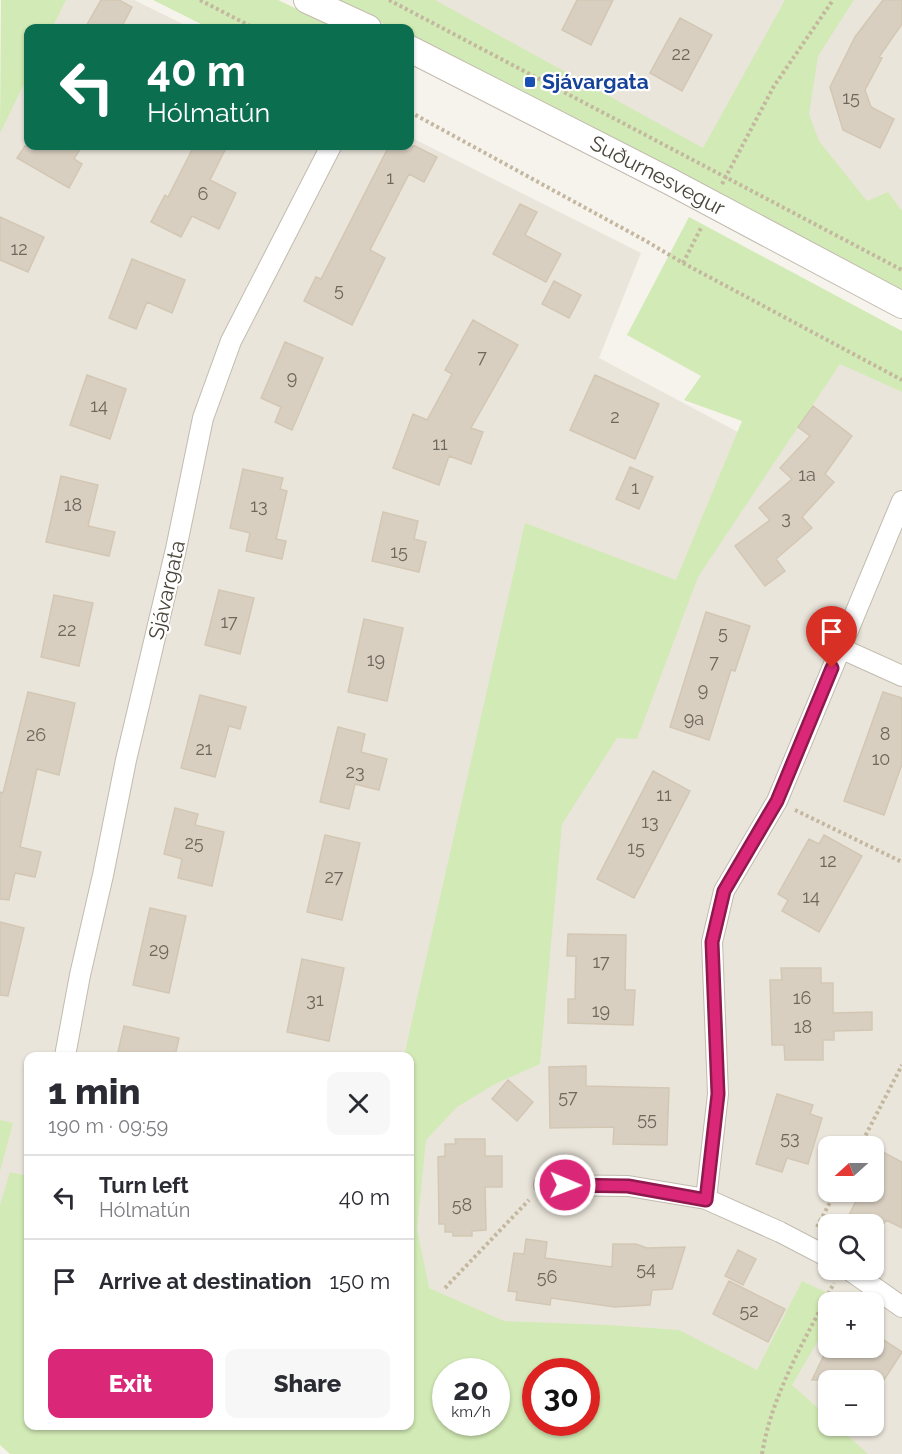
<!DOCTYPE html>
<meta charset="utf-8">
<style>
body{margin:0;font-family:Raleway,sans-serif;background:#f7f7f7;color:#2b2b33;height:100vh;display:flex;flex-direction:column;font-size:22px;white-space:nowrap}
*{box-sizing:border-box;margin:0}
p{font-size:20px;color:#7c7c81}
.icon{flex:none;width:33px;height:33px;fill:none;stroke:currentColor;stroke-width:2;stroke-linecap:round;stroke-linejoin:round}
.map{position:relative;flex:1;overflow:hidden}
.sheet{position:absolute;left:24px;top:1052px;width:390px;height:378px;display:flex;flex-direction:column;background:#fff;border-radius:12px;box-shadow:0 2px 4px #0004}
.sheet>*{flex:none}
.banner{position:absolute;left:24px;top:24px;width:390px;height:126px;border-radius:12px;box-shadow:0 2px 4px #0004;background:#0b6e4f;color:#fff;overflow:hidden}
.needle{width:39px;rotate:249deg}
.tools{position:absolute;left:818px;top:1136px;display:grid;gap:12px}
.tools a{display:grid;place-items:center;width:66px;height:66px;border-radius:12px;background:#fff;box-shadow:0 2px 4px #0004;font-size:30px}
.speed{position:absolute;left:432px;top:1358px;display:flex;gap:12px;font-size:30px;font-weight:700;text-align:center}
.speed>*{display:grid;place-content:center;width:78px;height:78px;border-radius:50%;background:#fff;box-shadow:0 2px 4px #0004;line-height:1}
.speed small{font-size:15px;font-weight:400}
.speed .limit{border:9px solid #d22;background:#fff;color:#111}
.pin{position:absolute;display:grid;place-items:center;width:51px;height:51px;color:#fff;margin:-62px -26px;border-radius:50% 50% 50% 0;rotate:-45deg;box-shadow:0 0 6px #0007}
.pin .icon{rotate:45deg}
.me{position:absolute;width:66px;margin:-33px;rotate:91deg;stroke-linejoin:round;filter:drop-shadow(0 0 4px #0008)}
.turn{display:flex;align-items:center;gap:21px;height:126px;padding:0 24px;font-size:27px}
.turn .icon{width:78px;height:78px;stroke-width:2.5}
.turn b{display:block;font-size:42px;line-height:51px}
.round{display:grid;place-items:center;flex:none;width:63px;height:63px;border-radius:12px;background:#f7f7f7}
.overview{display:flex;align-items:center;justify-content:space-between;height:102px;padding:0 24px}
h1{font-size:36px;font-weight:800;line-height:45px}
.action{display:flex;gap:12px;margin-top:auto;padding:12px 24px}
.action a{flex:1;height:69px;border-radius:12px;background:#db2777;color:#fff;font-size:24px;font-weight:800;line-height:69px;text-align:center}
.action a+a{background:#f7f7f7;color:#2b2b33}
ul{padding:0;list-style:none}
li{display:flex;align-items:center;gap:18px;height:84px;padding:0 24px;border-top:2px solid #e1e1e2}
li div{flex:1}
li b{display:block;font-size:22px}
li em{font-style:normal}
.map>svg:first-child{display:block}
</style>
<div class="map">
<svg width="902" height="1454" viewBox="0 0 902 1454">
<rect width="100%" height="100%" fill="#f6f3ec"/>
<path fill="#eae5da" fill-rule="evenodd" d="M52 0H134L191 28H38Z
M307 0H902V300L410 28H368Z
M28 49V146H410V137L641 253 599 358 751 439 820 353 902 392V1454H821L410 1301V1056H28V1212L0 1205V110ZM828 1146H873V1191H828ZM828 1224H873V1269H828ZM828 1302H873V1347H828ZM828 1380H873V1425H828Z"/>
<path fill="#d2eab5" fill-rule="evenodd" d="M1 0H66L52 28H28V76L0 133Z
M153 0H278L337 28H209Z
M334 0H435L703 148 785 0H854L818 56 809 114 819 141 867 201 888 192 902 211V292L410 37V28H393Z
M689 217 902 331V392L840 364 698 577 637 739 617 738 562 824 540 1064 495 1084 457 1107 426 1140 417 1229 429 1288 504 1321 607 1325 679 1330 757 1370 802 1281 842 1300 841 1302H828V1324L792 1385 828 1417V1425H836L868 1454H10L0 1445V1205L10 1172 28 1176V1211L23 1210 28 1212V1425H410V1056H404L525 523 676 580 742 421 684 400 701 376 627 335ZM446 1371H496V1422H446ZM536 1371H586V1422H536Z
M0 1120 13 1123 0 1171Z"/>
<path fill="#d8cfc1" stroke="#d3c7b4" stroke-width="1.5" d="M101 0H119L132 7 121 28H85Z
M577 0H613L591 45 562 30Z
M883 0H902V24L879 57 882 58 865 90 871 107 894 119 880 148 843 130 830 87 855 37Z
M680 18 712 35 682 91 650 73Z
M25 146H82L74 159 82 164 69 188 17 158Z
M194 146H227L210 180 236 193 219 229 192 216 181 237 151 222 165 195 168 197Z
M389 146H415L437 157 424 182 409 174 370 250 385 258 352 325 304 301 316 277 321 279Z
M520 204 537 212 525 235 561 254 546 282 493 254Z
M0 217 44 237 28 272 0 260Z
M132 259 185 280 172 313 147 302 136 329 109 318Z
M554 281 581 295 569 318 542 304Z
M473 320 518 345 471 428 483 432 471 464 449 456 439 485 393 468 413 414 427 420 452 374 445 370Z
M285 342 323 358 292 430 275 422 281 407 261 398Z
M87 375 126 389 110 439 70 425Z
M595 375 659 404 635 459 570 430Z
M813 406 852 436 825 474 834 482 802 517 812 528 776 559 785 571 765 586 735 546 770 520 759 508 792 479 780 468 810 436 798 427Z
M630 467 653 477 639 509 616 499Z
M243 469 283 478 280 489 287 491 276 539 286 541 282 559 246 551 250 533 230 528Z
M61 476 98 485 88 526 115 532 109 556 46 542Z
M383 512 418 521 414 539 426 542 419 572 372 561Z
M219 590 254 598 240 654 205 645Z
M54 595 93 603 79 666 41 657Z
M706 612 750 626 735 671 731 670 709 740 670 727Z
M364 619 403 628 387 701 348 692Z
M28 692 75 703 59 775 37 769 20 847 41 852 35 877 15 873 9 900 0 899V792L3 793Z
M883 692 902 698V764L884 815 844 801Z
M200 695 246 707 240 729 229 726 215 777 181 768Z
M338 727 365 734 361 752 387 759 379 790 355 784 349 809 320 802Z
M653 771 690 791 634 898 597 879Z
M175 808 198 814 195 825 224 832 212 886 178 878 182 859 164 854Z
M325 835 360 843 342 920 307 912Z
M824 835 862 856 819 932 782 911 788 900 778 894 809 839 819 844Z
M150 908 186 916 169 993 133 985Z
M0 922 24 928 8 996 0 995Z
M568 934 626 935 625 990H635L633 1025 568 1023V999H575L576 956H567Z
M302 959 344 968 329 1041 287 1032Z
M781 968H821V983H833V1013L872 1012V1030L834 1031V1040H823V1060H785L784 1045H772L770 980H782Z
M124 1026 179 1038 175 1056H117Z
M586 1066V1086L669 1088 667 1145 613 1144 614 1127 550 1128 549 1067Z
M508 1080 533 1102 517 1121 492 1099Z
M777 1094 813 1105 810 1114 822 1118 808 1164 787 1158 782 1172 756 1164Z
M455 1139H485V1156H502V1187H485L486 1230 472 1231V1236H453V1232H445V1224H439L438 1157 445 1156V1144H456Z
M881 1151 902 1162V1228L886 1220 879 1233 873 1230V1224H862L848 1217 861 1191H873V1167Z
M526 1239 547 1242 545 1258 612 1267 613 1244H636L647 1248 685 1247 672 1289 652 1290 650 1305 615 1307 551 1298 550 1305 516 1300 517 1292 508 1291 514 1253 524 1254Z
M738 1250 756 1259 743 1285 725 1276Z
M729 1281 785 1309 768 1342 713 1314Z
M873 1333 902 1352 884 1380H812L828 1347H873Z"/>
<g fill="none" stroke-linecap="round" stroke-linejoin="round">
<g stroke="#c2bbae" stroke-width="22">
<path id="minor" d="M840 648 902 676
M65 1056 80 975 103 875 126 760 176 549 203 418 231 341 331 146
M544 1185 628 1186 706 1199 780 1232 828 1257
M706 1199 718 1094 712 942 724 891 777 801 902 501
M848 1269 902 1307"/>
</g>
<g stroke="#c2bbae" stroke-width="28">
<g id="tertiary">
<path d="M307 0 368 28"/>
<path id="s1" d="M410 49 671 182 902 305"/>
</g>
</g>
<path stroke="#c4b79f" stroke-width="4" stroke-dasharray="3 3" stroke-linecap="butt" d="M200 0 254 28
M389 0 902 270
M410 112 646 241 683 263 902 380
M722 184 774 86 833 0
M683 263 702 226
M795 810 902 862
M860 1146 902 1065
M817 1227 836 1191
M445 1288 529 1200
M762 1454C772 1393 806 1338 834 1283"/>
<use href="#minor" stroke="#fff" stroke-width="20"/>
<use href="#tertiary" stroke="#fff" stroke-width="26"/>
</g>
<g fill="none" stroke-linecap="round" stroke-linejoin="round">
<g stroke="#8e194d" stroke-width="15">
<path id="route" d="M565 1185 628 1186 706 1200 718 1094 712 942 724 891 777 801 832 668"/>
</g>
<use href="#route" stroke="#db2777" stroke-width="10"/>
</g>
<rect fill="#1a4fb4" stroke="#fff" stroke-width="2" x="524" y="76" width="12" height="12" rx="3"/>
<g text-anchor="middle" stroke-width="4.5" stroke-linejoin="round" paint-order="stroke">
<g font-size="18" fill="#6e675b">
<text x="681" y="60">22</text>
<text x="851" y="104">15</text>
<text x="390" y="184">1</text>
<text x="203" y="200">6</text>
<text x="19" y="255">12</text>
<text x="339" y="296">5</text>
<text x="482" y="363">7</text>
<text x="292" y="384">9</text>
<text x="99" y="412">14</text>
<text x="615" y="423">2</text>
<text x="440" y="450">11</text>
<text x="807" y="481">1a</text>
<text x="635" y="494">1</text>
<text x="73" y="511">18</text>
<text x="259" y="512">13</text>
<text x="786" y="524">3</text>
<text x="399" y="558">15</text>
<text x="229" y="628">17</text>
<text x="67" y="636">22</text>
<text x="723" y="639">5</text>
<text x="376" y="666">19</text>
<text x="714" y="668">7</text>
<text x="703" y="696">9</text>
<text x="694" y="725">9a</text>
<text x="885" y="740">8</text>
<text x="36" y="741">26</text>
<text x="204" y="755">21</text>
<text x="881" y="765">10</text>
<text x="355" y="778">23</text>
<text x="664" y="801">11</text>
<text x="650" y="828">13</text>
<text x="194" y="849">25</text>
<text x="636" y="854">15</text>
<text x="828" y="867">12</text>
<text x="334" y="883">27</text>
<text x="811" y="903">14</text>
<text x="159" y="956">29</text>
<text x="601" y="968">17</text>
<text x="802" y="1004">16</text>
<text x="315" y="1006">31</text>
<text x="601" y="1017">19</text>
<text x="803" y="1033">18</text>
<text x="568" y="1103">57</text>
<text x="647" y="1125">55</text>
<text x="790" y="1144">53</text>
<text x="462" y="1211">58</text>
<text x="646" y="1275">54</text>
<text x="547" y="1283">56</text>
<text x="749" y="1317">52</text>
</g>
<g font-size="21" font-weight="bold" fill="#164399" stroke="#fff" text-anchor="start">
<text x="542" y="89">Sjávargata</text>
</g>
<g font-size="21" fill="#4b4439" stroke="#fff">
<text dy="7" stroke="none"><textPath href="#s1" startOffset="278">Suðurnesvegur</textPath></text>
<text transform="translate(167 590) rotate(-77)" y="7">Sjávargata</text>
</g>
</g>
</svg>
<div class="tools">
<a><svg class="needle" viewBox="-14 -14 28 28"><path d="M0-13l5 13h-10z" fill="#e53935"/><path d="M0 13l5-13h-10z" fill="#7c7c81"/></svg></a>
<a><svg class="icon" aria-label="search" viewBox="0 0 24 24"><circle cx="10" cy="10" r="6"/><path d="M15 15l6 6"/></svg></a>
<a>+</a>
<a>−</a>
</div>
<div class="speed"><div>20<small>km/h</small></div><div class="limit">30</div></div>
<div class="pin" style="left:832px;top:668px;background:#d93025"><svg class="icon" aria-label="arrive" viewBox="0 0 24 24"><path d="M6 21V4h12l-3 4 3 4H6"/></svg></div>
<svg class="me" style="left:565px;top:1185px" viewBox="-20 -20 40 40"><circle r="17" fill="#db2777" stroke="#fff" stroke-width="3"/><path d="M0-11L8 9 0 5-8 9z" fill="#fff"/></svg>
<div class="banner">
<div class="turn"><svg class="icon" aria-label="left" viewBox="0 0 24 24"><path d="M17 20v-9H6M10 6l-5 5 5 5"/></svg><div><b>40 m</b>Hólmatún</div></div>
</div>
<section class="sheet">
<div class="overview"><div><h1>1 min</h1><p>190 m · 09:59</p></div><a class="round"><svg class="icon" aria-label="close" viewBox="0 0 24 24"><path d="M6 6l12 12M18 6L6 18"/></svg></a></div>
<ul>
<li><svg class="icon" aria-label="left" viewBox="0 0 24 24"><path d="M17 20v-9H6M10 6l-5 5 5 5"/></svg><div><b>Turn left</b><p>Hólmatún</p></div><em>40 m</em></li>
<li><svg class="icon" aria-label="arrive" viewBox="0 0 24 24"><path d="M6 21V4h12l-3 4 3 4H6"/></svg><div><b>Arrive at destination</b></div><em>150 m</em></li>
</ul>
<div class="action"><a>Exit</a><a>Share</a></div>
</section>
</div>
